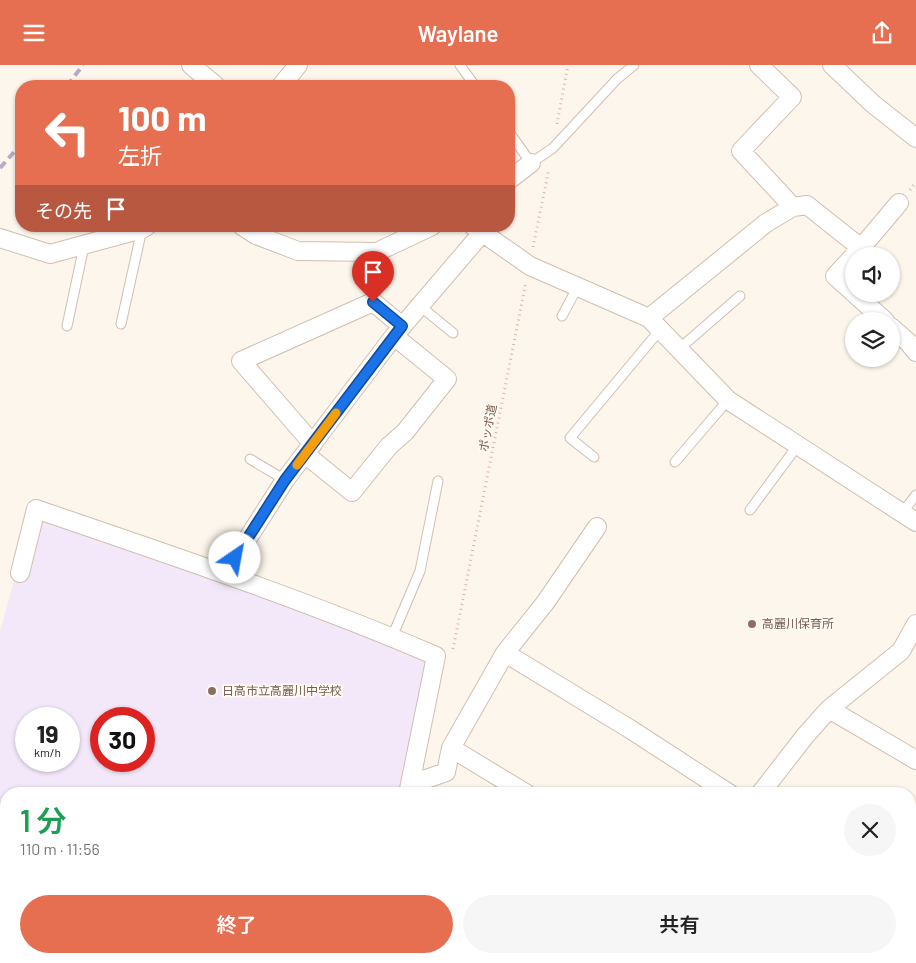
<!DOCTYPE html>
<html lang="ja">
<meta charset="utf-8">
<style>
body{margin:0;font-family:Barlow,"Noto Sans JP",sans-serif;background:#f6f6f6;color:#222;height:100vh;display:flex;flex-direction:column;font-size:19px;white-space:nowrap}
*{box-sizing:border-box;margin:0}
p{font-size:16px;color:#767676}
.icon{flex:none;width:28px;height:28px;fill:none;stroke:currentColor;stroke-width:2;stroke-linecap:round;stroke-linejoin:round}
.map{position:relative;flex:1;overflow:hidden}
.panel{position:absolute;left:0px;top:722px;width:916px;height:176px;display:flex;flex-direction:column;background:#fff;border-radius:20px 20px 0 0;box-shadow:0 1px 4px #0004}
.panel>*{flex:none}
.hud{position:absolute;left:15px;top:15px;width:500px;height:152px;border-radius:20px;box-shadow:0 1px 4px #0004;background:#e76f51;color:#fff;overflow:hidden}
.buttons{position:absolute;left:845px;top:182px;display:grid;gap:10px}
.buttons a{display:grid;place-items:center;width:55px;height:55px;border-radius:50%;background:#fff;box-shadow:0 1px 4px #0004;font-size:25px}
.speed{position:absolute;left:15px;top:642px;display:flex;gap:10px;font-size:25px;font-weight:700;text-align:center}
.speed>*{display:grid;place-content:center;width:65px;height:65px;border-radius:50%;background:#fff;box-shadow:0 1px 4px #0004;line-height:1}
.speed small{font-size:12px;font-weight:400}
.speed .limit{border:8px solid #d22;background:#fff;color:#111}
.pin{position:absolute;display:grid;place-items:center;width:42px;height:42px;color:#fff;margin:-51px -21px;border-radius:50% 50% 50% 0;rotate:-45deg;box-shadow:0 0 5px #0007}
.pin .icon{rotate:45deg}
.me{position:absolute;width:55px;margin:-28px;rotate:33deg;stroke-linejoin:round;filter:drop-shadow(0 0 4px #0008)}
.turn{display:flex;align-items:center;gap:18px;height:105px;padding:0 20px;font-size:22px}
.turn .icon{width:65px;height:65px;stroke-width:2.5}
.turn b{display:block;font-size:35px;line-height:42px}
.then{display:flex;align-items:center;height:48px;padding:0 20px;background:#0003;gap:10px;font-size:19px}
.round{display:grid;place-items:center;flex:none;width:52px;height:52px;border-radius:26px;background:#f6f6f6}
.summary{display:flex;align-items:center;justify-content:space-between;height:85px;padding:0 20px}
h1{font-size:30px;font-weight:600;line-height:38px;color:#1e9e55}
.button{display:flex;gap:10px;margin-top:auto;padding:10px 20px}
.button a{flex:1;height:58px;border-radius:30px;background:#e76f51;color:#fff;font-size:20px;font-weight:600;line-height:58px;text-align:center}
.button a+a{background:#f6f6f6;color:#222}
header{display:flex;justify-content:space-between;align-items:center;height:65px;padding:0 20px;background:#e76f51;color:#fff;font-size:22px;font-weight:600}
.map>svg:first-child{display:block}
</style>
<header><svg class="icon" aria-label="menu" viewBox="0 0 24 24"><path d="M4 6h16M4 12h16M4 18h16"/></svg>Waylane<svg class="icon" aria-label="share" viewBox="0 0 24 24"><path d="M12 15V3M7 8l5-5 5 5M5 13v7h14v-7"/></svg></header>
<div class="map">
<svg width="916" height="898" viewBox="0 0 916 898">
<rect width="100%" height="100%" fill="#fdf6ec"/>
<path fill="#f3e8fa" fill-rule="evenodd" d="M42 452 424 590 430 598 403 729H357L350 727 348 729H6V810L0 808V566L15 512ZM26 654H69V696H26ZM101 654H144V696H101Z"/>
<g fill="none" stroke-linecap="round" stroke-linejoin="round">
<g stroke="#d1beb0" stroke-width="11">
<path id="lane" d="M460 0 475 21
M509 67 531 98 553 83 617 14 634 0
M397 161 409 172
M420 241 453 268
M562 251 577 223
M121 259 142 164
M67 261 84 181
M679 284 740 231
M594 392 570 373 660 265
M250 394 285 415
M675 397 728 335
M750 445 798 380
M902 448 916 430
M392 572 420 506 438 416
M855 898 858 892"/>
</g>
<g stroke="#d1beb0" stroke-width="20">
<path id="street" d="M191 0 216 21
M759 0 792 32 741 86 793 142
M832 0 873 39 916 73
M281 21 298 0
M509 115 531 98
M242 161 256 170 298 186 377 187 432 161
M473 161 530 201 649 253 728 335 916 457
M0 173 50 189 142 164 147 161
M861 183 899 138
M855 229 885 256
M649 253 766 158 793 142 807 140 861 183 835 211 854 228
M891 262 909 278 916 287
M313 379 241 296 373 237 402 261
M305 389 352 427 389 381 405 367 447 314 394 271
M20 508 36 444C170 490 306 535 436 591L408 729
M225 509 285 415 394 271 482 168
M505 588 630 664 730 729
M829 644 916 695
M451 683 527 729
M411 715 426 714 446 707 451 683 505 588 545 538 597 462
M760 729 805 671 829 644 901 586 916 559
M910 880 916 883
M224 898 230 892
M664 898 668 892"/>
</g>
<g stroke="#d6c0b0" stroke-width="28">
<path id="secondary" d="M0 824 6 826
M186 892 199 898
M139 898 141 892"/>
</g>
<path stroke="#d9b8a5" stroke-width="3" stroke-dasharray="1 4" stroke-linecap="butt" d="M557 59 568 0
M910 125 916 117
M533 182 549 104
M453 584 526 217
M390 898 391 892"/>
<use href="#lane" stroke="#fff" stroke-width="9"/>
<use href="#street" stroke="#fff" stroke-width="18"/>
<use href="#secondary" stroke="#fff" stroke-width="25"/>
<path stroke="#b9a8c9" stroke-width="4" stroke-dasharray="8 5" stroke-linecap="butt" d="M67 21 83 0
M0 103 21 79"/>
</g>
<g fill="none" stroke-linecap="round" stroke-linejoin="round">
<g stroke="#114b97" stroke-width="12">
<path id="route" d="M235 493 285 415 402 261 373 237"/>
</g>
<use href="#route" stroke="#1a73e8" stroke-width="9"/>
<path stroke="#f59e0b" stroke-width="9" d="M297 400 336 348"/>
</g>
<g fill="#8d6e63" stroke="#fffaf3" stroke-width="2">
<circle cx="752" cy="559" r="5"/>
<circle cx="212" cy="626" r="5"/>
</g>
<g text-anchor="middle" stroke-width="4" stroke-linejoin="round" paint-order="stroke">
<g font-size="12" fill="#7a5c4d" stroke="#fffaf3">
<text transform="translate(488 363) rotate(-79)" y="4">ポッポ道</text>
</g>
<g font-size="12" fill="#785e54" stroke="#fffaf3" text-anchor="start">
<text x="762" y="563">高麗川保育所</text>
<text x="222" y="630">日高市立高麗川中学校</text>
</g>
</g>
</svg>
<div class="buttons">
<a><svg class="icon" aria-label="sound" viewBox="0 0 24 24"><path d="M4 9h4l5-4v14l-5-4H4zM17 9q2 3 0 6"/></svg></a>
<a><svg class="icon" aria-label="layers" viewBox="0 0 24 24"><path d="M12 4l9 5-9 5-9-5zM3 14l9 5 9-5"/></svg></a>
</div>
<div class="speed"><div>19<small>km/h</small></div><div class="limit">30</div></div>
<div class="pin" style="left:373px;top:237px;background:#d93025"><svg class="icon" aria-label="arrive" viewBox="0 0 24 24"><path d="M6 21V4h12l-3 4 3 4H6"/></svg></div>
<svg class="me" style="left:235px;top:493px" viewBox="-20 -20 40 40"><circle r="19" fill="#fff"/><path d="M0-13L10 11 0 6-10 11z" fill="#1a73e8"/></svg>
<div class="hud">
<div class="turn"><svg class="icon" aria-label="left" viewBox="0 0 24 24"><path d="M17 20v-9H6M10 6l-5 5 5 5"/></svg><div><b>100 m</b>左折</div></div>
<div class="then">その先<svg class="icon" aria-label="arrive" viewBox="0 0 24 24"><path d="M6 21V4h12l-3 4 3 4H6"/></svg></div>
</div>
<section class="panel">
<div class="summary"><div><h1>1 分</h1><p>110 m · 11:56</p></div><a class="round"><svg class="icon" aria-label="close" viewBox="0 0 24 24"><path d="M6 6l12 12M18 6L6 18"/></svg></a></div>
<div class="button"><a>終了</a><a>共有</a></div>
</section>
</div>
